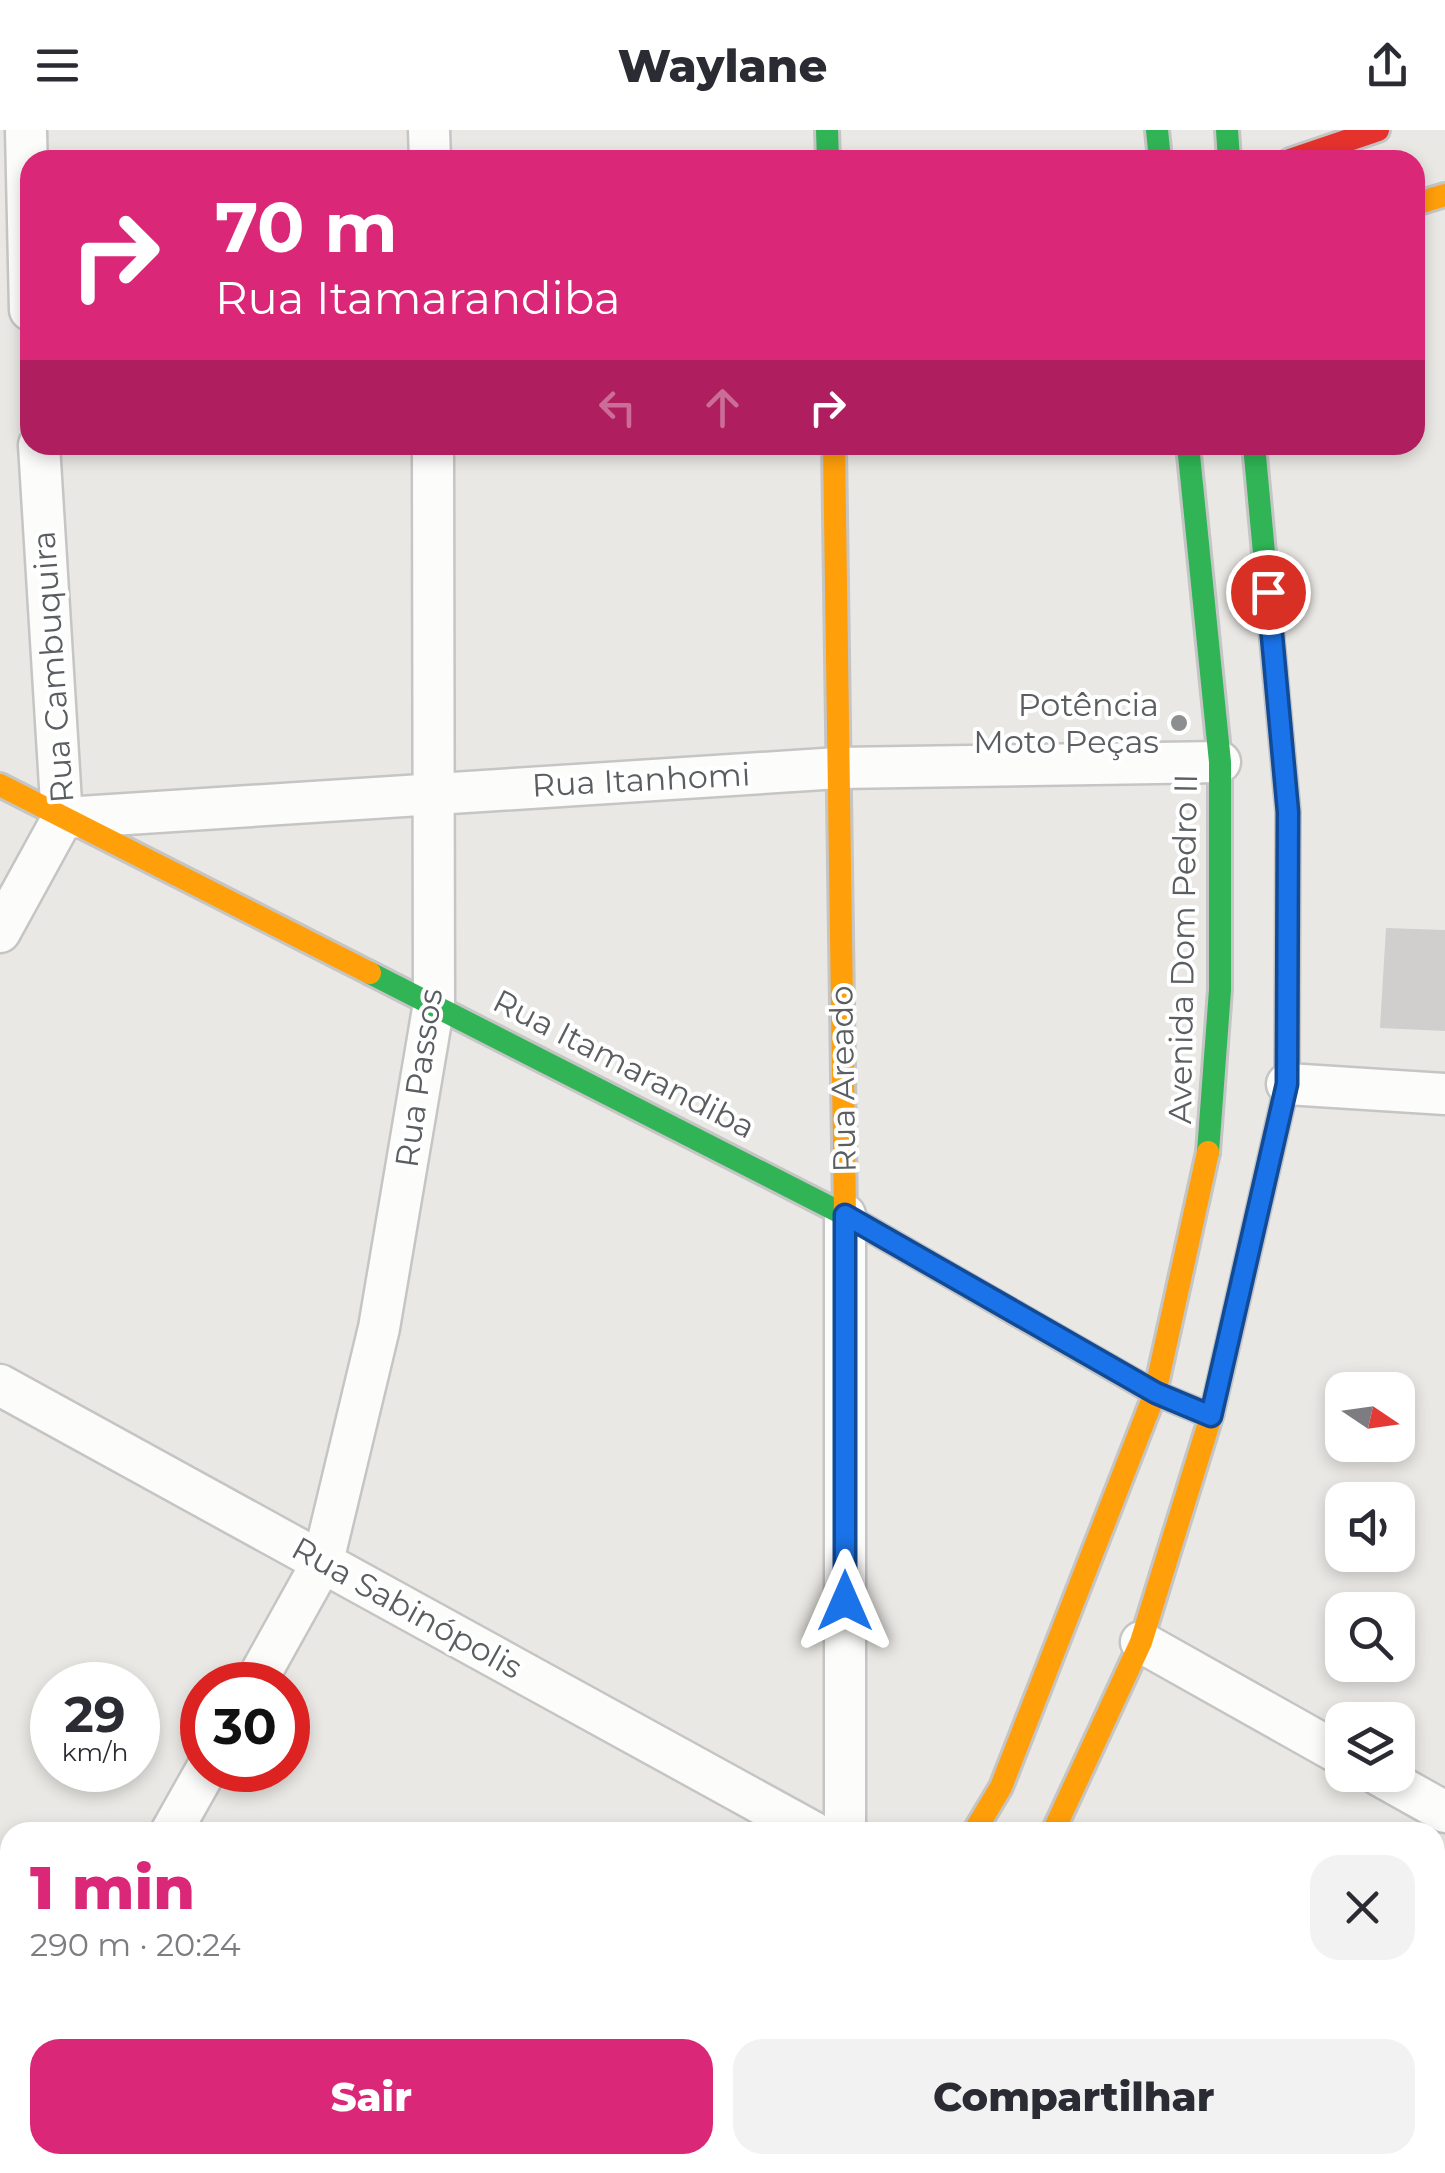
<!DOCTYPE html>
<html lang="pt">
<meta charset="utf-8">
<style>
body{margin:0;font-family:Montserrat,sans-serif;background:#f2f2f3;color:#2b2b33;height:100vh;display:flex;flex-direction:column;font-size:38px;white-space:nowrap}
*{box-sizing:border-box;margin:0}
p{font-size:32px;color:#7c7c81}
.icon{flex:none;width:55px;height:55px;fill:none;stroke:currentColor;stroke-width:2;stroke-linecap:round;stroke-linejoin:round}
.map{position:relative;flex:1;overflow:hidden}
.details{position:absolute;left:0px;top:1692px;width:1445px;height:352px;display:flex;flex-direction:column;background:#fff;border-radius:30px 30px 0 0;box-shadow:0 5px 15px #0003}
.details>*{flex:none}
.top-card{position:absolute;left:20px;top:20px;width:1405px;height:305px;border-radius:30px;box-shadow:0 5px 15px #0003;background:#db2777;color:#fff;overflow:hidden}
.needle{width:65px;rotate:103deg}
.buttons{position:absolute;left:1325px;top:1242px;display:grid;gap:20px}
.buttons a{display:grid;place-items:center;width:90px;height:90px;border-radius:20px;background:#fff;box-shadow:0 5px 15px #0003;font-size:50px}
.speed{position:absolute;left:30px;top:1532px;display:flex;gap:20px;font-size:50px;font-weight:700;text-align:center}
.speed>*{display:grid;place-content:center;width:130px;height:130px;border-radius:50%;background:#fff;box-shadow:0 5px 15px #0003;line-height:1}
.speed small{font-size:25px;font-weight:400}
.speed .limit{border:15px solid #d22;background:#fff;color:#111}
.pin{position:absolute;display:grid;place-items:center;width:85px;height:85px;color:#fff;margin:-42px;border:5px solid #fff;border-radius:50%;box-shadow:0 2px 10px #0007}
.me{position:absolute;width:110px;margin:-55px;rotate:0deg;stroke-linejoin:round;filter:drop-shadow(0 0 8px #0008)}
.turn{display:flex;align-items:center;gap:35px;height:210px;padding:0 30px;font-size:45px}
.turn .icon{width:130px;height:130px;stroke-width:2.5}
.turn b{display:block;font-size:70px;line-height:85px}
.lanes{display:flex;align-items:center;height:95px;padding:0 30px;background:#0003;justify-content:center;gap:50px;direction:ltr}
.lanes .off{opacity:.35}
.round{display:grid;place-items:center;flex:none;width:105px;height:105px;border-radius:30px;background:#f2f2f3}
.headline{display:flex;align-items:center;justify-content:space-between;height:170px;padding:0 30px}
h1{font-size:60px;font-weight:800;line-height:75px;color:#db2777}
.action{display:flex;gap:20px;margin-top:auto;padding:20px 30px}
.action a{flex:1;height:115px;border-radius:30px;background:#db2777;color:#fff;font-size:40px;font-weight:800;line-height:115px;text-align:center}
.action a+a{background:#f2f2f3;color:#2b2b33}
header{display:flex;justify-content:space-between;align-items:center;height:130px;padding:0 30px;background:#fff;font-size:45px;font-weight:800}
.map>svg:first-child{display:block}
</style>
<header><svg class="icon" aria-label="menu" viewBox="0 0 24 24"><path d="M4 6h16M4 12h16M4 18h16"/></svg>Waylane<svg class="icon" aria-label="share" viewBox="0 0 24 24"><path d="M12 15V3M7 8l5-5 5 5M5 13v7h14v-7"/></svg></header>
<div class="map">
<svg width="1445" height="2043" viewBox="0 0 1445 2043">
<rect width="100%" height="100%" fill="#eae8e4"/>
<path fill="#d0cfcd" d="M1386 798 1445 800V901L1380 898Z"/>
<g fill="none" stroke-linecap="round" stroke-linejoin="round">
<g stroke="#c6c5c5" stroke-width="45">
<path id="street" d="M26 0 30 180
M429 0 430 30
M65 688 839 638 1220 632
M0 802 62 689 39 315
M1287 954 1445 964
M0 1255 813 1702
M1141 1512 1342 1625
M254 1555 323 1431 379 1198 434 873 433 315
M1379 1645 1445 1682
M171 1702 206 1640
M845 1702V1085
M0 2007 10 1990
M1371 2035 1387 2043"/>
</g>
<g stroke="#c5c5c5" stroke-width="28">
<path id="fast" d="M827 0 828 30
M1157 0 1160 30
M1227 0 1229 30
M1188 315 1220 632V860L1208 1022
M370 843 845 1085 1015 1183
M1212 1283 1287 954 1288 682 1254 315
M764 2043 769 2035
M862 2043 868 2035"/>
</g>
<g stroke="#c5c5c5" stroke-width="28">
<path id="slow" d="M1415 74 1445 65
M834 315 845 1085
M0 655 370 843
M974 1702 1001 1657 1155 1263 1208 1022
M1053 1702 1141 1512 1212 1283
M0 1870 10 1876
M304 2035 319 2043"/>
</g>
<g stroke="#c5c5c5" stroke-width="28">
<path id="jam" d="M1290 30 1378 0
M1015 1183 1155 1263 1211 1286"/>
</g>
<use href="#street" stroke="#fcfcfb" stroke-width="40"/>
<use href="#fast" stroke="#30b455" stroke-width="22"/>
<use href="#slow" stroke="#ff9f0a" stroke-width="22"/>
<use href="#jam" stroke="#e5322d" stroke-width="22"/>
</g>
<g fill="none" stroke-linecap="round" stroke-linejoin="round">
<g stroke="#114b97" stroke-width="25">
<path id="route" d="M845 1471V1085L1156 1263 1211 1286 1287 954 1288 682 1268 462"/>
</g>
<use href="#route" stroke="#1a73e8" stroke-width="18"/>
</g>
<circle fill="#8c8e8f" stroke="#fff" stroke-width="4" cx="1179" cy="593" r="10"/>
<g text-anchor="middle" stroke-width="8" stroke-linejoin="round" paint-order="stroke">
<g font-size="32" fill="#5a5e61" stroke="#fff">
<text transform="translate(53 537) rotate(-94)" y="11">Rua Cambuquira</text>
<text transform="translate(641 650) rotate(-3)" y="11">Rua Itanhomi</text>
<text transform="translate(1183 819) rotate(-89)" y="11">Avenida Dom Pedro II</text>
<text transform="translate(624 934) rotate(27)" y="11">Rua Itamarandiba</text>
<text transform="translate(419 948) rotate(-82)" y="11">Rua Passos</text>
<text transform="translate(843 949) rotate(-91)" y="11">Rua Areado</text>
<text transform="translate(407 1478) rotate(29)" y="11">Rua Sabinópolis</text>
</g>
<g font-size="32" fill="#5a5e61" stroke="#fff" text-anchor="end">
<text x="1159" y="586">Potência<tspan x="1159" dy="37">Moto Peças</tspan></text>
</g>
</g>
</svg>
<div class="buttons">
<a><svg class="needle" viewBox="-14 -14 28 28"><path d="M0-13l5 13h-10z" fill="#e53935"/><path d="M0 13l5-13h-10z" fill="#7c7c81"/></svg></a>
<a><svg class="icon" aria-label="sound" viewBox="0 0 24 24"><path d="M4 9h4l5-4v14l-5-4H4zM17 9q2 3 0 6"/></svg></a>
<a><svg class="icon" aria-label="search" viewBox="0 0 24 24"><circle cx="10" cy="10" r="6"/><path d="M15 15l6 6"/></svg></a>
<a><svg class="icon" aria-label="layers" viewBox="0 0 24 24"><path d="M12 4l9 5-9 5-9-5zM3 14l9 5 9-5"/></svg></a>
</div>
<div class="speed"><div>29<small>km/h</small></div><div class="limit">30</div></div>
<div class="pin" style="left:1268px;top:462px;background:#d93025"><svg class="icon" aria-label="arrive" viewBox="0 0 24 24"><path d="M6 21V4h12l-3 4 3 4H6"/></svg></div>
<svg class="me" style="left:845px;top:1471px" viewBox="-20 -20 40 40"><path d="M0-17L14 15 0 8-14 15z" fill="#1a73e8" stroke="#fff" stroke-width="4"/></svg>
<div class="top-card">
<div class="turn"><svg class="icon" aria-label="right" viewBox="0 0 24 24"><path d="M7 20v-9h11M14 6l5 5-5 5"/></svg><div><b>70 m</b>Rua Itamarandiba</div></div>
<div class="lanes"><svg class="icon off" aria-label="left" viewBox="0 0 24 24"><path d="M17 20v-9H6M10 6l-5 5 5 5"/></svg><svg class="icon off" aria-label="ahead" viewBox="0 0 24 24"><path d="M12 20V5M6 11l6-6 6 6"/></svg><svg class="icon" aria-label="right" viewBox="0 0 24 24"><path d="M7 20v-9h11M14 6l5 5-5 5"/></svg></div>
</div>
<section class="details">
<div class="headline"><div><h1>1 min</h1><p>290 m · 20:24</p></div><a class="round"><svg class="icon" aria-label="close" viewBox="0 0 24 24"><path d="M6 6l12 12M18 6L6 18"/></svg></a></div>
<div class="action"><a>Sair</a><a>Compartilhar</a></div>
</section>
</div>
